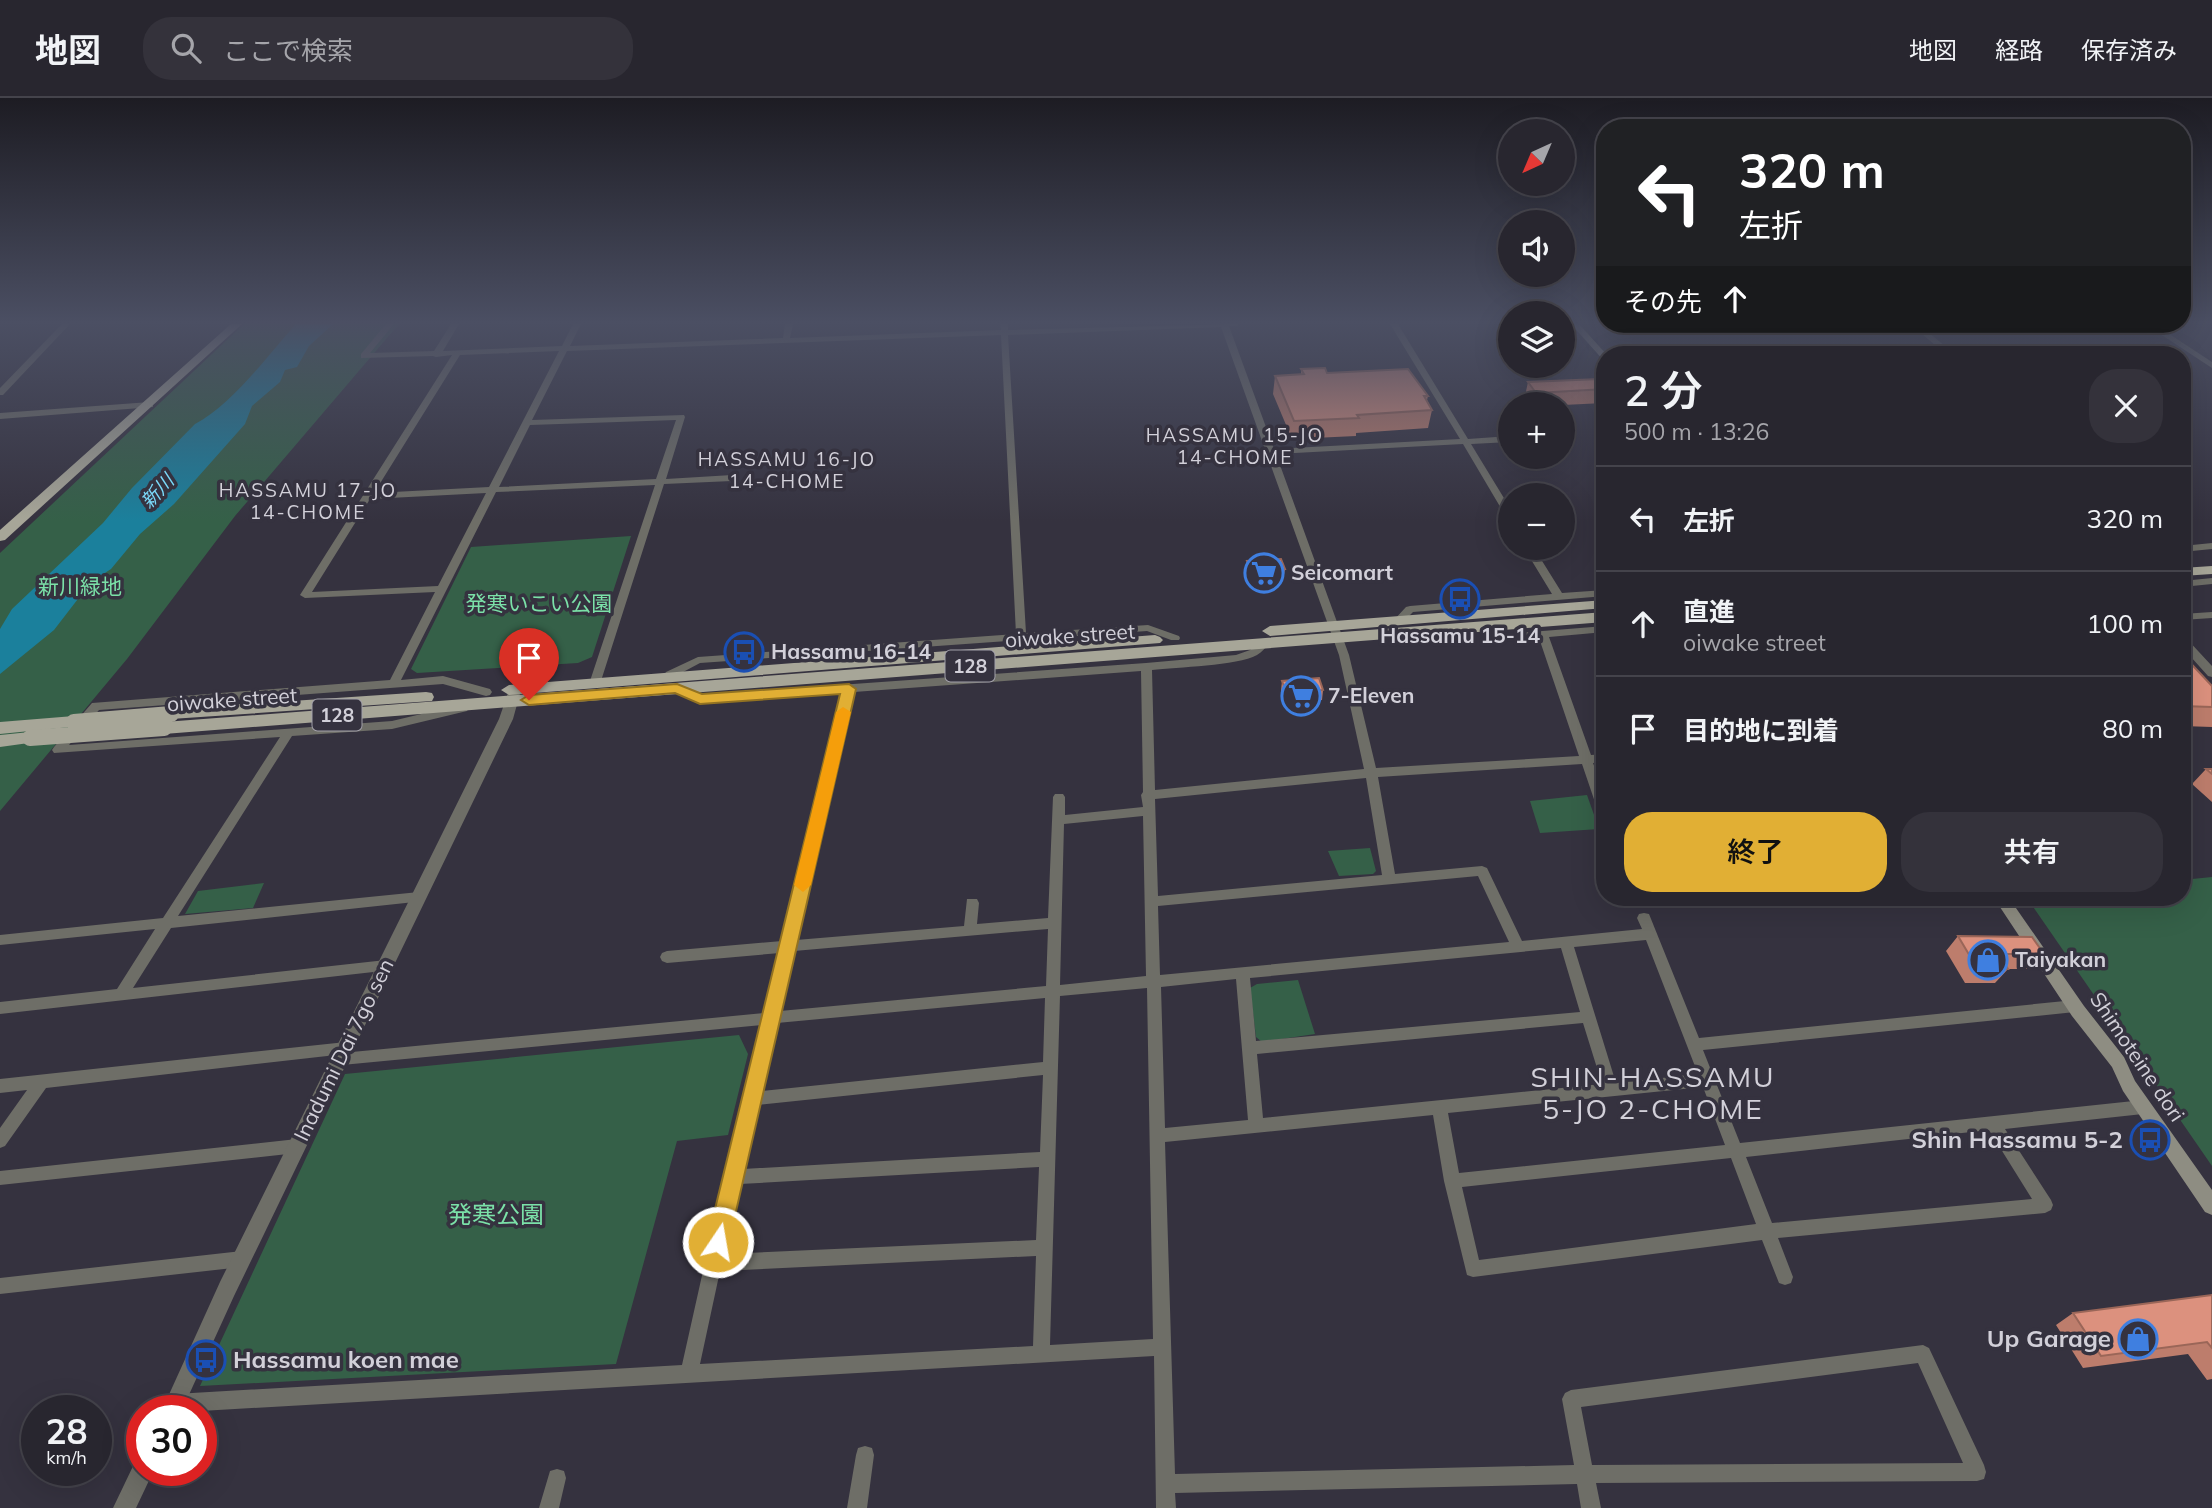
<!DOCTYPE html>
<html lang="ja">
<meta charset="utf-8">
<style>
body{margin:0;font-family:Mulish,"Noto Sans JP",sans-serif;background:#34323b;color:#f1f3f6;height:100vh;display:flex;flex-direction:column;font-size:26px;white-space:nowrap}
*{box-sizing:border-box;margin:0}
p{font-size:23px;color:#a5a5aa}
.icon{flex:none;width:38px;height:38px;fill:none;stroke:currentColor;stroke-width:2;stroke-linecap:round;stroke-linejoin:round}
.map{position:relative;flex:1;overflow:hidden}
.details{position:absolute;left:1596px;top:248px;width:595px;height:560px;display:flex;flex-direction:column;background:#28262f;border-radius:28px;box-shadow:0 7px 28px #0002,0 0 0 2px #44434b}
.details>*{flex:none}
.top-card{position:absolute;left:1596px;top:21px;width:595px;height:214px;border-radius:28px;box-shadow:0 7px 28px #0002,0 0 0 2px #44434b;background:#202124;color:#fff;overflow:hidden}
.needle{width:46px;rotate:224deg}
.controls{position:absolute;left:1498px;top:21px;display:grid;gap:14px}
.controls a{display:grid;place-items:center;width:77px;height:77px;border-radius:50%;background:#28262f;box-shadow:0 7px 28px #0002,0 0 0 2px #44434b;font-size:35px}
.speed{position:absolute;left:21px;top:1297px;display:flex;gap:14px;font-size:35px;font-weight:700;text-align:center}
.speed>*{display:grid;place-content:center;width:91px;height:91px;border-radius:50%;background:#28262f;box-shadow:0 7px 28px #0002,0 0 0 2px #44434b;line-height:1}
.speed small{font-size:18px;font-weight:400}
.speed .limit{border:10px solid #d22;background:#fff;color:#111}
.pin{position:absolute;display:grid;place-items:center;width:60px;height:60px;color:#fff;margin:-72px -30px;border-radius:50% 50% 50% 0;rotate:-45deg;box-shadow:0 0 7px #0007}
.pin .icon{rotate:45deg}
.me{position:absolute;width:77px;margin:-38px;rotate:12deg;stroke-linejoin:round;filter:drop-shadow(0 0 5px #0008)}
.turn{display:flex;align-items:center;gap:24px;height:147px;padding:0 28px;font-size:32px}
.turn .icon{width:91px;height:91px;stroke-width:2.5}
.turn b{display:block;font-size:49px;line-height:60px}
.then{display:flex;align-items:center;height:66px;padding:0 28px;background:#0003;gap:14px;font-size:26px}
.round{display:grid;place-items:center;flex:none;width:74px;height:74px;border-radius:28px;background:#34323b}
.head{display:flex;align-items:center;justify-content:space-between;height:119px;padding:0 28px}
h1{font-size:42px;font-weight:600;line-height:52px}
.action{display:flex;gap:14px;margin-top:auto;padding:14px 28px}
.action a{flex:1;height:80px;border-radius:28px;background:#e1af34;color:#111;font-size:28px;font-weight:600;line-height:80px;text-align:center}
.action a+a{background:#34323b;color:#f1f3f6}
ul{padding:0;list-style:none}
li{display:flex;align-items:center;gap:21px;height:105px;padding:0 28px;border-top:2px solid #44434b}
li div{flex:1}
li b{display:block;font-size:26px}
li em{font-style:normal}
header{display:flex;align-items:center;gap:42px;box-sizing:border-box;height:98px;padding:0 35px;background:#28262f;border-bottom:2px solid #44434b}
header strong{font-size:33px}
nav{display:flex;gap:38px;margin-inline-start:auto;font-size:24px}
.search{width:490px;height:63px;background:#34323b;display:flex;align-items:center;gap:18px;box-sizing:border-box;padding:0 24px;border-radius:28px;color:#a5a5aa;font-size:26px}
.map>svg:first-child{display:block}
</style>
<header>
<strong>地図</strong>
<div class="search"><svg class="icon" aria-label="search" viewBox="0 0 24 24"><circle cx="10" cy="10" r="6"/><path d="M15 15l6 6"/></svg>ここで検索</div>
<nav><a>地図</a><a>経路</a><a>保存済み</a></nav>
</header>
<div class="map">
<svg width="2212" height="1410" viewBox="0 0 2212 1410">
<rect width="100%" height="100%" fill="#35323f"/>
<path fill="#356048" d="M244 226H399L235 418 127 561 0 713V455Z
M631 438 592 559 578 565 417 575 411 571 471 449Z
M1587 697 1599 731 1540 735 1530 703Z
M1370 750 1376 773 1373 776 1339 778 1328 753Z
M2212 779V1068L2027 800H2182V782Z
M264 785 253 810 185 816 198 793Z
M1298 882 1315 936 1262 944 1256 939 1250 890 1257 886Z
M739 937 748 956 728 1037 677 1043 616 1266 200 1288 345 976Z"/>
<path fill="#1b809c" d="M296 226H333L309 248 297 269 285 272 280 284 252 308 245 326 174 406 140 436 111 471 91 484 54 532 0 576V531L12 511 103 425 132 390 195 326C232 307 268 257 296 226Z"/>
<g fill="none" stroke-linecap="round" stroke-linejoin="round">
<path fill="#6e6e67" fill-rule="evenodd" d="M62 226H70L3 297H0V290Z
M386 226H394L370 255 434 253 451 226H459L443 253 562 248 573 226H581L570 248 783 240 785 226H793L790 240 1001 232 1000 226H1008V232L1238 226 1237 228H1229L1274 351 1460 341 1390 226H1398L1468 341 1510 338V344L1471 346 1510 410V420L1505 417 1463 346 1276 356 1349 557 1376 670 1579 658 1539 540 1505 542 1470 531 1469 529 1474 526 1506 536 1605 528V534L1549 539 1591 657 1605 656V664L1593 665 1605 698V720L1599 716 1582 666 1378 679 1395 776 1482 768 1487 770 1522 843 1642 831 1637 820 1639 816 1644 815 1649 816 1699 940 2075 902 2080 904 2082 908 2080 912 2075 914 1703 952 1740 1045 2143 1002 2148 1004 2151 1009 2148 1014 2143 1016 2005 1031 2051 1102 2053 1107 2051 1112 2045 1115 1778 1140 1793 1179 1791 1185 1785 1187 1779 1185 1762 1142 1473 1179 1467 1177 1444 1083 1433 1017 1165 1044 1175 1376 1574 1367 1562 1301 1565 1295 1571 1292 1923 1247 1929 1250 1984 1367 1986 1374 1984 1381 1977 1383 1596 1385 1601 1410H1581L1577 1386 1175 1395 1176 1410H1156L1154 1258 201 1313 169 1311 166 1305 169 1299 175 1296 682 1267 724 1079 762 927 342 967 337 966 335 961 336 957 46 990 5 1048 0 1050V1030L27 992 0 995V981L346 944 351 946 353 950 352 954 765 915 780 855 667 865 662 863 660 859 662 855 667 853 782 843 843 594 700 605 673 594 671 591 673 588H681L701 597 1146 565 1236 557 1250 552 1264 542 1268 543 1269 545C1266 549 1262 554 1257 557 1237 568 1177 569 1152 572L1155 692 1364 671 1339 557 1221 229 1008 237 1026 535 1148 527 1179 538 1180 540 1179 542H1171L1147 533 700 565 670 581 666 580 664 577 666 574 698 559 1016 536 1001 237 567 253 532 322 684 317 685 319 666 381 732 377 737 380 732 383 664 386 600 586H592L590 583 655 387 496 394 401 582 443 578 490 591 492 594 490 597 486 598 443 586 99 612 69 647 392 623 463 606 467 607 469 610 467 613 392 631 292 638 178 818 419 794 424 795 426 799 424 803 171 830 133 890 386 862 391 864 393 868 391 872 0 916V904L117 891 155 831 0 847V837L163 820 280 639 54 655 52 652 54 649 92 605 390 582 435 494 305 500 300 497 452 257 436 259 433 258 361 260V256ZM559 253 489 389 374 395 460 257ZM676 322 656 381 499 389 530 327ZM486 395 438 488 312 494 370 401ZM1141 573 1143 694 1141 697 1143 709 1065 717V699L1063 696H1055L1053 699 1048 820 977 826 979 805 977 801H967L964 828 796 842 854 594ZM1366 680 1382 777 1158 798 1155 701ZM1143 718 1146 878 1060 887 1064 726ZM1478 778 1509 844 1160 877 1158 808ZM1048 831 1046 888 780 913 794 853ZM1646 842 1698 976 1616 985 1574 849ZM1561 850 1580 914 1256 943 1250 880ZM1236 881 1248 1022 1165 1030 1161 889ZM1147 890 1153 1241 1050 1247 1060 898ZM1045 900 1043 964 761 993 777 925ZM1583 925 1602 986 1263 1020 1257 956ZM1043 977 1040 1054 743 1071 758 1007ZM1703 989 1725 1047 1459 1075 1448 1015ZM1989 1032 2032 1101 1772 1125 1746 1059ZM1731 1060 1756 1126 1479 1162 1462 1089ZM1039 1069 1036 1142 724 1156 740 1086ZM1036 1158 1033 1248 700 1266 720 1173ZM1918 1265 1963 1365 1592 1367 1581 1309Z
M1910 226H1918L1956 257H1947Z
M2145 226H2154L2212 264V270Z
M150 304 153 305V309L0 321V315Z
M2212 445V451L2182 454V448Z
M1524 450H1534L1562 495 1605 492V498L1413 514 1402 525H1394L1393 523 1406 509 1410 508 1552 496Z
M2212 480V486L2182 489V483Z
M2212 514V520L2182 522V516Z
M2182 539 2186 540 2212 568V579L2208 578 2182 549Z
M297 1041 303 1043 305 1048 303 1053 297 1055 0 1087V1073Z
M242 1153 248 1155 250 1161 248 1167 242 1169 0 1196V1180Z
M865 1348 872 1350 874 1357 867 1410H847L856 1357 858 1350Z
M557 1371 564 1373 566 1380 559 1410H539L550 1373Z"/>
<path fill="#6e6e67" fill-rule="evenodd" d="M515 588 521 592 513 621 234 1198 182 1312H162L220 1184 499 621 509 592Z
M142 1362V1372H154L136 1410H113L135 1364Z"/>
<path fill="#8e8d82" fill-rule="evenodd" d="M1571 226H1579L1607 257H1605V264Z
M1994 800H2009L2084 908 2124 959 2135 983 2212 1092V1117L2205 1114 2123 993 2112 969 2072 918Z"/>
<path fill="#a7a698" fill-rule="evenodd" d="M231 226H242L5 442 0 443V432Z
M2212 468V476L2182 478V470Z
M1605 502V510L1270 538 1262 533 1270 528Z
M1605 514V524L164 636 156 630 164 624Z
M1155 537 1160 539 1163 542 1160 545 509 597 501 592 509 587Z
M426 594 432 595 434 599 432 603 171 621 163 616 171 611Z
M74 618 80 620 82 624 80 628 0 636V624Z
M30 634 38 640 36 644 0 649V637Z"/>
<path stroke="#a7a698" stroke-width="16" d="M74 624 171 616
M30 640 164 630"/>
</g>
<path fill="#bd7d6c" d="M1301 271 1327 275 1428 298 1427 302 1432 312 1428 330 1356 335V338L1292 341 1273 296 1275 278 1301 277Z
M1528 284 1605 287V303L1604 305 1563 307 1531 306 1525 298Z
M1247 463 1285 471 1283 481 1250 483 1246 473Z
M2182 556 2212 588V629L2182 628Z
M1282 583 1323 592 1322 602 1285 605 1281 593Z
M2206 671H2212V704L2192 686Z
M1958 838 2044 856 2030 871H2008L1995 885H1965L1946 853Z
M2212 1197V1281L2207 1282 2188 1256 2083 1270 2056 1227 2073 1215Z"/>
<path fill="#dc917e" stroke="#9a6658" stroke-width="2" d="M1325 270 1327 275 1408 271 1428 298H1424L1432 312 1357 317 1359 320 1294 323 1275 278 1304 276 1301 271Z
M1600 281 1605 287V291L1536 295 1528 284Z
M1281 461 1285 471 1251 473 1247 463Z
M2182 556 2212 588V609L2182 608Z
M1319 580 1323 592 1287 596 1282 583Z
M2206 671H2212V676Z
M1958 838 2032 839 2044 856H1999L2008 871 1977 870Z
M2212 1197V1250L2207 1244 2101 1258 2073 1215Z"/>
<linearGradient id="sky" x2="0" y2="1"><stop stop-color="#1d1c23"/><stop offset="0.53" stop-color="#4b4f63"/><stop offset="1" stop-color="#4b4f63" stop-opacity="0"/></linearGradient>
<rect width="2212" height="423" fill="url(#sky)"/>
<path fill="#e1af34" stroke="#927222" stroke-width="2" d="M677 586 702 596 849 586 856 591 729 1144 726 1151 718 1154 710 1151 707 1144 840 596 700 606 675 595 529 607 521 602 529 597Z"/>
<path fill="#f59e0b" d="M843 609 851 614 811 787 803 794 794 787 836 614Z"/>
<defs>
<g id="supermarket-ring" transform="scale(2.0125)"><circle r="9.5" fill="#35323f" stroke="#3f7fe0" stroke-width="1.5"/><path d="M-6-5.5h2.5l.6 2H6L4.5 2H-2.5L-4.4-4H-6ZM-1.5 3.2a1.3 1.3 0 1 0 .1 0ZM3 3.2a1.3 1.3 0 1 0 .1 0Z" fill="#3f7fe0"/></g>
<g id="bus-ring" transform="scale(2.0125)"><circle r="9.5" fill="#35323f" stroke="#1a4fb4" stroke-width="1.5"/><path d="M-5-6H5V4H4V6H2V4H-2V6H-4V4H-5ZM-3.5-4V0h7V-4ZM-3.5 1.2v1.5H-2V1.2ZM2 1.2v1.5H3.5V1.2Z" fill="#1a4fb4"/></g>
<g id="shop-ring" transform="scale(2.0125)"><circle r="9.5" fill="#35323f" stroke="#3f7fe0" stroke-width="1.5"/><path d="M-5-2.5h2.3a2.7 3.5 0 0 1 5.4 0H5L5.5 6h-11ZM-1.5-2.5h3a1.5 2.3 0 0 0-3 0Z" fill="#3f7fe0"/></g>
</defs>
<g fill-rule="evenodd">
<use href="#supermarket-ring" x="1264" y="475"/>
<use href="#bus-ring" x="1460" y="501"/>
<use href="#bus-ring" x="744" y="554"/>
<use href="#supermarket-ring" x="1301" y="598"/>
<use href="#shop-ring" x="1988" y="862"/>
<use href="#bus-ring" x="2150" y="1042"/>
<use href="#shop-ring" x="2138" y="1241"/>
<use href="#bus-ring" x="206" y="1262"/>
</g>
<g text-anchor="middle" stroke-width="7" stroke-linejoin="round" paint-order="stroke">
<g font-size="19" letter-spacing="2" fill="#d2d0d9" stroke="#35323f">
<text x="1235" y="344">HASSAMU 15-JO<tspan x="1235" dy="22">14-CHOME</tspan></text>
<text x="787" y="368">HASSAMU 16-JO<tspan x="787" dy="22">14-CHOME</tspan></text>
<text x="308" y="399">HASSAMU 17-JO<tspan x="308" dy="22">14-CHOME</tspan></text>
</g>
<g font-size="19" font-style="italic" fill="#7bdafa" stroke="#35323f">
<text transform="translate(157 393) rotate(-47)" y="7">新川</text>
</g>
<g fill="#35323f" stroke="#a3a1ab" stroke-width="2">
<rect x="945.5" y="552.5" width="49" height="31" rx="5"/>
<rect x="312.5" y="601.5" width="49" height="31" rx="5"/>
</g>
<g font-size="19" font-weight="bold" fill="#d2d0d9">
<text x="970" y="575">128</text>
<text x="337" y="624">128</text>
</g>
<g font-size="21" font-weight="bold" fill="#d2d0d9" stroke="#35323f" text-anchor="start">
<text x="1291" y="482">Seicomart</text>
<text x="1460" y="545" text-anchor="middle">Hassamu 15-14</text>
<text x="771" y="561">Hassamu 16-14</text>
<text x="1328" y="605">7-Eleven</text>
<text x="2015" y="869">Taiyakan</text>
</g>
<g font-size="21" fill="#7be1a8" stroke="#35323f">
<text x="80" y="496">新川緑地</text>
<text x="539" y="513">発寒いこい公園</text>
</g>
<g font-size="21" fill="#d2d0d9" stroke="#35323f">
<text transform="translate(1070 538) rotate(-4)" y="7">oiwake street</text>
<text transform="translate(232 602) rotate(-4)" y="7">oiwake street</text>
<text transform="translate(344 952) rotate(-64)" y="7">Inadumi Dai 7go sen</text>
<text transform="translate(2137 959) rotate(56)" y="7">Shimoteine dori</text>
</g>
<g font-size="24" font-weight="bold" fill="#d2d0d9" stroke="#35323f" text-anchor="end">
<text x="2123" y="1050">Shin Hassamu 5-2</text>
<text x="2111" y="1249">Up Garage</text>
<text x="233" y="1270" text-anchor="start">Hassamu koen mae</text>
</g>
<g font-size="24" fill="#7be1a8" stroke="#35323f">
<text x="496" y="1125">発寒公園</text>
</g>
<g font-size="28" letter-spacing="2" fill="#d2d0d9" stroke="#35323f">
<text x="1653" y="989">SHIN-HASSAMU<tspan x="1653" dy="32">5-JO 2-CHOME</tspan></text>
</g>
</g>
</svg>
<div class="controls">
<a><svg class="needle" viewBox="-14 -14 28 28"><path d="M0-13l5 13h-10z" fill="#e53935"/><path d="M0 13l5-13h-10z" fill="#a5a5aa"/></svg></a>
<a><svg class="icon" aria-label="sound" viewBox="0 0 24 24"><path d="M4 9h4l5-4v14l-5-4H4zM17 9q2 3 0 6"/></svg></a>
<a><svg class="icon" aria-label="layers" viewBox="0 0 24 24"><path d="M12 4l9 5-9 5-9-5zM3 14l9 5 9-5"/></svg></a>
<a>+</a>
<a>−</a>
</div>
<div class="speed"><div>28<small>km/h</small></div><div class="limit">30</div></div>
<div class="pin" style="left:529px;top:602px;background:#d93025"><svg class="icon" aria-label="arrive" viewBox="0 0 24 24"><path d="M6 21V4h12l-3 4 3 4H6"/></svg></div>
<svg class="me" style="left:718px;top:1144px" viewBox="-20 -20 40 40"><circle r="17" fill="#e1af34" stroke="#fff" stroke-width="3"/><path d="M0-11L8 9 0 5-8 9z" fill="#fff"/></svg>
<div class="top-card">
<div class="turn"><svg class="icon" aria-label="left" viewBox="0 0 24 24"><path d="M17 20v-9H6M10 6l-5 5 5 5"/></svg><div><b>320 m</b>左折</div></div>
<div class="then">その先<svg class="icon" aria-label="ahead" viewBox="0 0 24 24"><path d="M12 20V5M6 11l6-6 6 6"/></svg></div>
</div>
<section class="details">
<div class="head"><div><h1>2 分</h1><p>500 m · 13:26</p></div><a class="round"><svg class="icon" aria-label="close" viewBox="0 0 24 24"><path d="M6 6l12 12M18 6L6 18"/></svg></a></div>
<ul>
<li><svg class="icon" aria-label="left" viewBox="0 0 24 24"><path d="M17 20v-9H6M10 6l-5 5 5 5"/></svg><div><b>左折</b></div><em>320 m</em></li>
<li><svg class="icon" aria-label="ahead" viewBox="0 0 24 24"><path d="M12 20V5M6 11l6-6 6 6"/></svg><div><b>直進</b><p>oiwake street</p></div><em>100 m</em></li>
<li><svg class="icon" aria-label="arrive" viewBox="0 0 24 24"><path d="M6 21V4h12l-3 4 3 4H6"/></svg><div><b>目的地に到着</b></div><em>80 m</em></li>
</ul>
<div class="action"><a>終了</a><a>共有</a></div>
</section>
</div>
